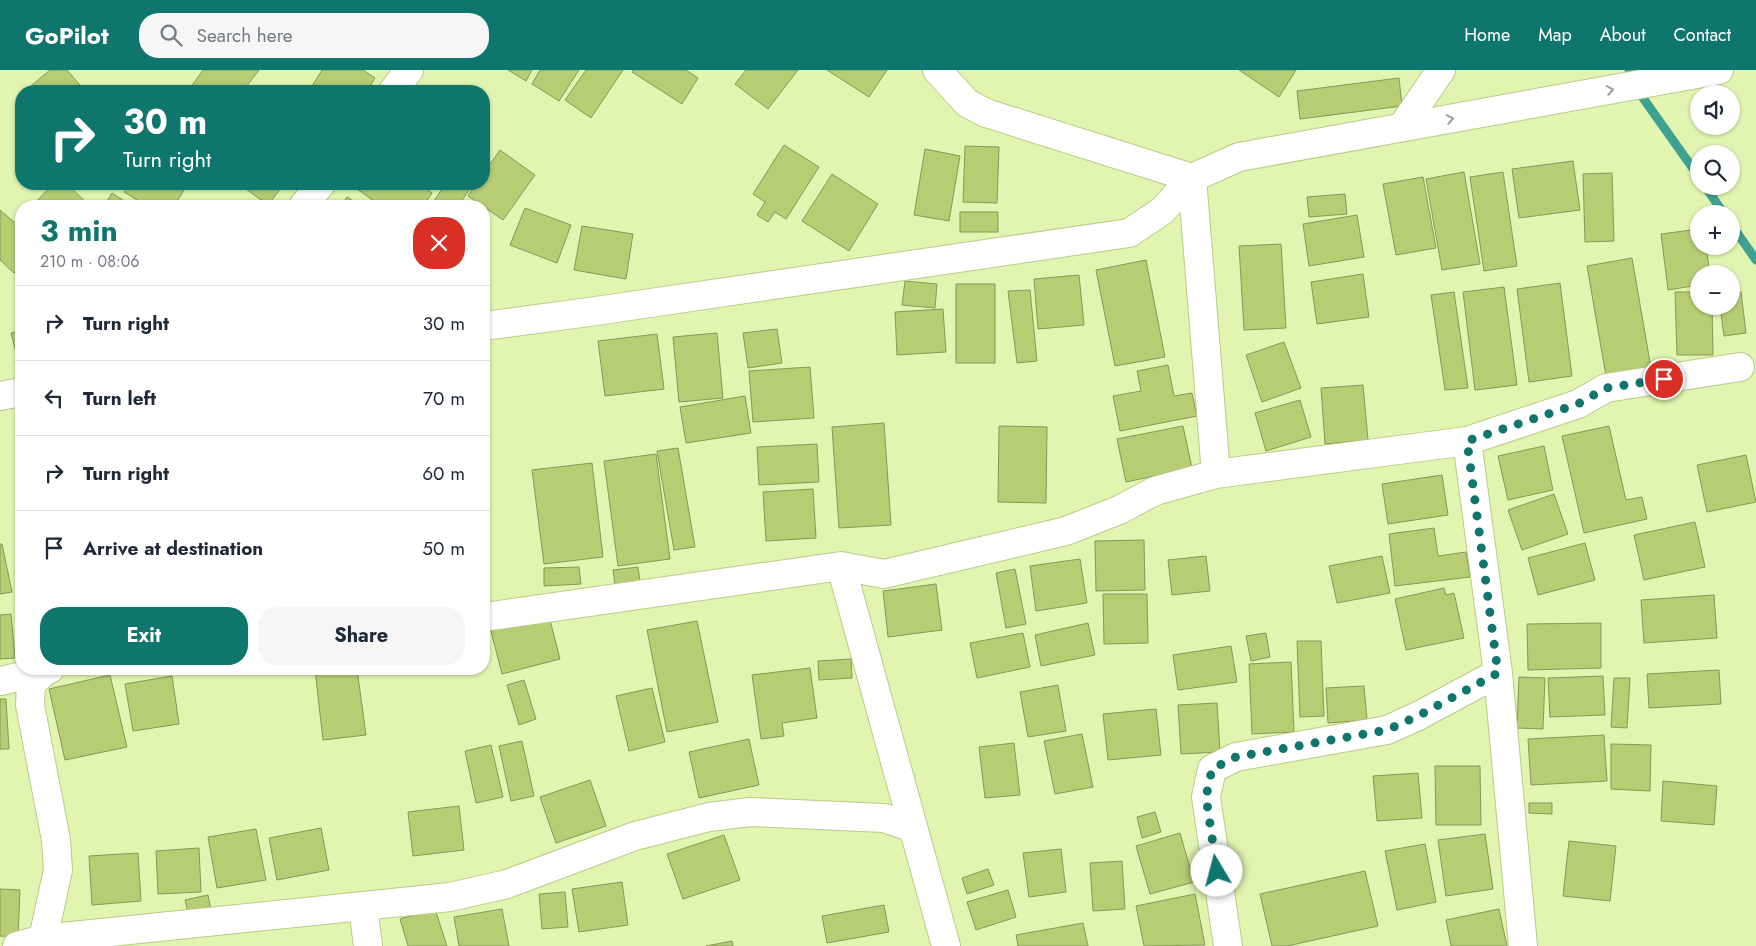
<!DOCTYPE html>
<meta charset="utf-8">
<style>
body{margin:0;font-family:Jost,sans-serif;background:#f6f6f7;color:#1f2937;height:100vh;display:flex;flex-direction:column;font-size:19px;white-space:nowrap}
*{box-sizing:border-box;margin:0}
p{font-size:16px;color:#747a83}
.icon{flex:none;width:28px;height:28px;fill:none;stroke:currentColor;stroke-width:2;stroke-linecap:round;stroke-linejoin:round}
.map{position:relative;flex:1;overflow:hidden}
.sheet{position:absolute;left:15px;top:130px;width:475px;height:475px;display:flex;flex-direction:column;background:#fff;border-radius:20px;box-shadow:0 1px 4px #0004}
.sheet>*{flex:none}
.banner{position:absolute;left:15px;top:15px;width:475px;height:105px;border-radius:20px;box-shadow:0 1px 4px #0004;background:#0f766e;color:#fff;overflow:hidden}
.tools{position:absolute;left:1690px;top:15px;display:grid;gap:10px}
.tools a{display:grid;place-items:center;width:50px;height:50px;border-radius:50%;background:#fff;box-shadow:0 1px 4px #0004;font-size:25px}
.pin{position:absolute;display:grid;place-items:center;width:42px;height:42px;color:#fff;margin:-21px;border:2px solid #fff;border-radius:50%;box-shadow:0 1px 5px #0007}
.me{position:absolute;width:55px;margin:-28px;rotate:352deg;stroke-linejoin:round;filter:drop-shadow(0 0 4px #0008)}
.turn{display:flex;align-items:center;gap:18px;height:105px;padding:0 25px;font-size:22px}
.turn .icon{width:65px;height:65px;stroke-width:2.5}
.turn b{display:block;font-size:35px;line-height:42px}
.round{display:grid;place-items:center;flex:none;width:52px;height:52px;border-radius:20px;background:#f6f6f7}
.headline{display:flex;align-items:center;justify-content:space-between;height:85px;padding:0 25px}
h1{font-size:30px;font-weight:700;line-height:38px;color:#0f766e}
.primary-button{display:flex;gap:10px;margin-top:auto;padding:10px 25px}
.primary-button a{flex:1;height:58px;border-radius:20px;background:#0f766e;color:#fff;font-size:20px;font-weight:700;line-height:58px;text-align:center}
.primary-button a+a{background:#f6f6f7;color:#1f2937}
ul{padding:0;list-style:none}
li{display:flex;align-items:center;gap:15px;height:75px;padding:0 25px;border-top:1px solid #e0e1e3}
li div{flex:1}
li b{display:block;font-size:19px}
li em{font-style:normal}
header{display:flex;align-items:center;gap:30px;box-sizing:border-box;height:70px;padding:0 25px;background:#0f766e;color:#fff}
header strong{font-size:24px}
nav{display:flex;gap:28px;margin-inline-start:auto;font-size:18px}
.search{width:350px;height:45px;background:#f6f6f7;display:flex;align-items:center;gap:12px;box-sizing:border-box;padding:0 18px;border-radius:20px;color:#747a83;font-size:19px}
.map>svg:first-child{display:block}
</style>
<header>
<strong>GoPilot</strong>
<div class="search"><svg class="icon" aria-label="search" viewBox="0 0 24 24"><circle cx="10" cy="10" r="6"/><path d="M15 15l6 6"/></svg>Search here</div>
<nav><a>Home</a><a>Map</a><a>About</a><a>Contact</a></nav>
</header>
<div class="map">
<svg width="1756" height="876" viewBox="0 0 1756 876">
<rect width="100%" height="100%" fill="#e1f4b0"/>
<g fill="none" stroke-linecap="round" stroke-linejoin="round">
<path stroke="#3fa191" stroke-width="9" d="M1629 0 1643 28 1699 107
M1705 116 1724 144
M1731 154 1756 190"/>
</g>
<path fill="#b6cd74" stroke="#869757" d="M50 0H67L85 21H25Z
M203 0H259L243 21H197L191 17Z
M322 0H363L375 8 367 21H309Z
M508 0H532L526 11Z
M540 0H579L559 31 532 14Z
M586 0H623L591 48 565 30Z
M633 0H686L698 8 682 34 632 2Z
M746 0H798L768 39 735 14Z
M827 0H887L869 27Z
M1239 0H1296L1279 27Z
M1399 8 1402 36 1300 49 1297 21Z
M784 75 819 97 786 149 775 142 768 152 757 145 765 132 753 124Z
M965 76 999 77 997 133 963 132Z
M925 79 960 86 949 151 914 145Z
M500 80 535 105 503 150 468 126 476 114H484V103Z
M1573 91 1580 140 1519 148 1512 99Z
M1464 102 1480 194 1442 200 1426 109Z
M1503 102 1517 196 1484 201 1470 107Z
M1612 103 1614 171 1585 172 1583 104Z
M832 104 878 134 849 181 802 151Z
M1423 107 1436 178 1396 185 1383 114Z
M53 114H67L90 136H32Z
M130 114H188L174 136H147L124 122Z
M239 114H284L268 135Z
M361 114H418L432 123 423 136H381L357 119Z
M445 114H462L470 119 458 136H431Z
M112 123 132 136H104Z
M1345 124 1347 144 1309 147 1307 127Z
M347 127 361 136H341Z
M525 138 571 155 557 193 510 175Z
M0 140 21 158V195L14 203 0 190Z
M960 142H998V162H960Z
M1357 145 1364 187 1309 196 1303 154Z
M582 156 633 164 626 209 574 200Z
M1699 159V176H1706L1710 204H1699V215L1668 220 1661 164Z
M1281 174 1286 258 1244 260 1239 176Z
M1632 188 1651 298 1606 306 1587 196Z
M1146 190 1165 287 1115 296 1096 200Z
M1363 204 1369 247 1317 254 1311 212Z
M1079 205 1084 255 1038 259 1034 209Z
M905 211 937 214 935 238 902 235Z
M1560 213 1572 306 1529 312 1517 219Z
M956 214H995V293H956Z
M1504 217 1517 315 1475 320 1463 222Z
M1030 220 1037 291 1017 293 1008 221Z
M1454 222 1468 318 1445 320 1431 225Z
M1675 222H1699V236H1712L1713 285H1677Z
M1741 222 1746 263 1724 266 1720 236H1731V223Z
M943 239 946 282 897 285 895 242Z
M777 259 782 293 748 298 743 263Z
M21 261V289L18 290 11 263Z
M717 263 723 328 679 332 673 267Z
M657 264 664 319 605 326 598 271Z
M1284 272 1301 318 1262 332 1246 285Z
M1168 295 1174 326 1192 323 1197 346 1120 361 1113 326 1141 321 1137 301Z
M810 297 814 348 753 352 749 301Z
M1363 315 1368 370 1325 374 1321 318Z
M745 326 751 363 686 373 680 337Z
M1300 330 1311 367 1266 381 1255 343Z
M884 353 891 455 839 458 832 357Z
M999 356 1047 357 1046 433 998 432Z
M1183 356 1192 398 1126 412 1117 369Z
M1609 356 1626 430 1642 427 1647 449 1584 463 1562 366Z
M817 374 819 412 759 415 757 377Z
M1544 376 1553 420 1508 430 1498 386Z
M678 378 695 477 674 480 657 381Z
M656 384 670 489 618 496 604 391Z
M1746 385 1756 432 1707 442 1697 395Z
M592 393 603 487 544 494 532 400Z
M1442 405 1448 445 1388 454 1382 414Z
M813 419 816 468 766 471 763 422Z
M1554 424 1568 464 1522 480 1508 440Z
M1695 452 1705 497 1644 510 1634 465Z
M1434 458 1438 486 1466 482 1470 507 1395 516 1389 464Z
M1144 470 1145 520 1096 521 1095 471Z
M21 472V493L17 473Z
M1585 473 1595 510 1538 525 1528 488Z
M0 474H2L12 522 0 524Z
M1206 486 1210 521 1172 525 1168 490Z
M1382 486 1390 523 1337 533 1329 496Z
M1080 489 1087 533 1036 541 1030 496Z
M579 497 581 514 544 516V498Z
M638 497 641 518 616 521 613 500Z
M1015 499 1026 554 1006 558 996 503Z
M936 514 942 560 888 567 883 521Z
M1444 518 1446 525 1454 523 1464 568 1406 580 1395 529Z
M1103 524H1147L1148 573 1104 574Z
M1714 525 1717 568 1644 573 1641 530Z
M11 544 15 588 0 589V545Z
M549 546 560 589 502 604 491 561Z
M697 551 718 652 667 662 647 560Z
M1088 553 1095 585 1041 596 1035 565Z
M1601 553V598L1528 600 1527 554Z
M1023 563 1030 597 977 608 970 573Z
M1266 563 1270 587 1251 591 1246 566Z
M1297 571H1321L1324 646 1300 647Z
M1231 576 1237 612 1178 620 1173 585Z
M851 589 852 608 819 610 818 591Z
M1291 592 1294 662 1252 664 1249 594Z
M810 598 817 648 782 653 784 666 761 669 752 605Z
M328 599H357L366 665 323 670 315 600Z
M1719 600 1721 634 1649 638 1647 604Z
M110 605 127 677 65 690 49 619Z
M172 606 179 654 133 661 125 614Z
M1603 606 1605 645 1550 647 1548 608Z
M1519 607 1545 608 1543 659 1517 658Z
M1614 608H1630L1627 658 1611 657Z
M524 610 536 649 519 655 507 615Z
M1058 615 1066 661 1028 667 1020 622Z
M1364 616 1367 650 1328 653 1326 618Z
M652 618 665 672 629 681 616 626Z
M0 629H6L9 679H0Z
M1217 633 1220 682 1181 684 1178 635Z
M1156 639 1161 685 1108 690 1103 644Z
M1082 664 1093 717 1055 724 1044 671Z
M1604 665 1607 711 1531 715 1528 669Z
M749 669 759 715 699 728 689 682Z
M522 671 534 726 511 731 499 676Z
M1014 673 1020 725 985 728 979 677Z
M1611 674 1651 675 1650 721 1611 719Z
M491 675 503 727 476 733 465 681Z
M1435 696H1480L1481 755H1436Z
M1418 703 1422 748 1377 751 1373 706Z
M590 710 606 756 556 773 540 727Z
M1663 711 1717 716 1714 755 1661 751Z
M1529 733H1552V744L1529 743Z
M459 736 464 780 413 786 408 742Z
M1155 742 1161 762 1142 768 1137 747Z
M321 758 329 800 277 810 269 768Z
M256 759 266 810 217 818 208 767Z
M1180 763 1194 812 1150 824 1136 776Z
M1485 764 1493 819 1446 826 1438 770Z
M724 765 740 810 683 829 667 784Z
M1569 771 1616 776 1610 831 1563 826Z
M1425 774 1436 832 1397 840 1385 781Z
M199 778 201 822 158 824 156 781Z
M1061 779 1066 822 1029 827 1023 783Z
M138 783 141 831 92 835 89 786Z
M1122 791 1125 839 1093 841 1090 793Z
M988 799 994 815 967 824 962 808Z
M1365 801 1378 856 1287 876H1272L1260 824Z
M622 812 628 855 579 862 572 819Z
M0 819 20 820 18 867 0 866Z
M1008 820 1016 847 976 860 967 832Z
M565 822 568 857 542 859 539 824Z
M1195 824 1205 875 1144 876 1136 836Z
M208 825 212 845 190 850 185 830Z
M884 835 889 862 827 873 822 846Z
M435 839 447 876H408L400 849Z
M502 839 509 876H459L454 847Z
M1499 839 1507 876H1451L1446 850Z
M1083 853 1088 876H1018L1016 865Z
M732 871 733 876H706Z"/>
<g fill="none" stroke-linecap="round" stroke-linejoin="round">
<g stroke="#b9cb88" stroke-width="30">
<path id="minor" d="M937 0 967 33 986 43 1192 108 1216 404
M393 21 409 0
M1402 57 1441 0
M303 136 321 114
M484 256 589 242 1129 163 1162 141 1192 108 1239 87 1719 0
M0 326 21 322
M1467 371 1498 603 1523 876
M841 496 946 876
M484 547 841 496 884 504 1066 461 1119 440 1155 421 1216 404 1467 371 1578 334 1606 318 1740 297
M0 611 45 601
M363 837 368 876
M43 869 58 800 56 770 30 635 31 614 45 601 50 599
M17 876 43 869 450 827 507 814 635 766 709 747 750 742 884 748 913 758
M1228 876 1206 727 1212 699 1236 687 1387 660 1418 646 1498 603"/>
</g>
<use href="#minor" stroke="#fff" stroke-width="28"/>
</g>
<defs><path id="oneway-chevron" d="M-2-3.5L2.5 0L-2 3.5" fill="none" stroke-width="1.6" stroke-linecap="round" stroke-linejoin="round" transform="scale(1.25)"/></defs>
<g stroke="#9ea099">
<use href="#oneway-chevron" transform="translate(1610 20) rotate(-10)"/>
<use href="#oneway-chevron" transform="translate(1450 49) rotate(-10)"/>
</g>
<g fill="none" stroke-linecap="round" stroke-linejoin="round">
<path stroke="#0f766e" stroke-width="9" stroke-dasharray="0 16.2" d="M1217 801 1206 727 1212 699 1236 687 1387 660 1418 646 1498 603 1467 371 1578 334 1606 318 1664 309"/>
</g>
</svg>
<div class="tools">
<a><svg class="icon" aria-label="sound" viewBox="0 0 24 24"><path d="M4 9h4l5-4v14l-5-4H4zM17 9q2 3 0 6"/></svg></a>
<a><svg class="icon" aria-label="search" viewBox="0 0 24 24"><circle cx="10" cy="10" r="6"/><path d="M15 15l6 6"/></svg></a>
<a>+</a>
<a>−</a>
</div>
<div class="pin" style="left:1664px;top:309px;background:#d93025"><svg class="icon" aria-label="arrive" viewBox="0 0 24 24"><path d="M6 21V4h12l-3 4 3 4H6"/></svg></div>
<svg class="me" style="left:1217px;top:801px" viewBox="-20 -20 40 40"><circle r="19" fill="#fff"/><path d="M0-13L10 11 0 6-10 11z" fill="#0f766e"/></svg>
<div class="banner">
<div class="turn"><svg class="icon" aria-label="right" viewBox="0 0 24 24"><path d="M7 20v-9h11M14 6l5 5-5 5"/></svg><div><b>30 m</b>Turn right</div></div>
</div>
<section class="sheet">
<div class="headline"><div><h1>3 min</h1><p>210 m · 08:06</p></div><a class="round" style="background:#d93025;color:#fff"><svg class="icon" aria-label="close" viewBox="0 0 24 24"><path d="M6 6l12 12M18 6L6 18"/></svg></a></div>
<ul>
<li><svg class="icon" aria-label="right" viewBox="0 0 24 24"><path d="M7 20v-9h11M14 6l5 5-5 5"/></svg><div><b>Turn right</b></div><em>30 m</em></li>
<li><svg class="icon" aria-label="left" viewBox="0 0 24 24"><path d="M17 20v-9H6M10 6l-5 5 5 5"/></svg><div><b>Turn left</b></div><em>70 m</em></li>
<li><svg class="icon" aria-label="right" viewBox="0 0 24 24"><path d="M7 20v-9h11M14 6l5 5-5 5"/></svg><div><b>Turn right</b></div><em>60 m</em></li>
<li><svg class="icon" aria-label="arrive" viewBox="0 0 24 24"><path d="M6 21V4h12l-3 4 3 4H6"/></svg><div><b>Arrive at destination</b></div><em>50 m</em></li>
</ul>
<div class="primary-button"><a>Exit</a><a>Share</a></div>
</section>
</div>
